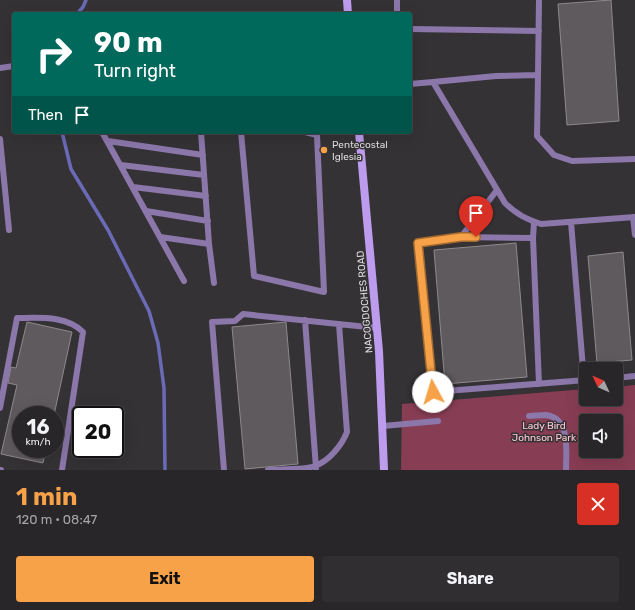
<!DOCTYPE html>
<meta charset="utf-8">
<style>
body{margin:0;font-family:Rubik,sans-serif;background:#302e30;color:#f1f3f6;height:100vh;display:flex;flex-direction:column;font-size:15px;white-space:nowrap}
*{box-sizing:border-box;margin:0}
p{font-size:13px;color:#a5a5a8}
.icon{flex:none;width:22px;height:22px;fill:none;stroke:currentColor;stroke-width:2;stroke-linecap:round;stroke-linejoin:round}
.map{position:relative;height:470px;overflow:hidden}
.side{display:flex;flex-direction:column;background:#282628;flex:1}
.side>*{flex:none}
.guide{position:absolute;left:12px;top:12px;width:400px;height:122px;border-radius:4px;box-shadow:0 4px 16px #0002,0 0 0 1px #444345;background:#00695c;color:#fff;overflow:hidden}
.needle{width:26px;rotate:314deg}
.tools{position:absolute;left:579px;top:362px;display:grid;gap:8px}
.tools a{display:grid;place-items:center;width:44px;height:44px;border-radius:4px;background:#282628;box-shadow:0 4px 16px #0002,0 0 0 1px #444345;font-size:20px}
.speed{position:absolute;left:12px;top:406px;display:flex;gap:8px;font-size:20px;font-weight:700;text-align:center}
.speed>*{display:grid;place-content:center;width:52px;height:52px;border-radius:50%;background:#282628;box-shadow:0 4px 16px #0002,0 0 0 1px #444345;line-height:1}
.speed small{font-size:10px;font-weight:400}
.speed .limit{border:2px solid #111;border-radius:6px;background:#fff;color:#111}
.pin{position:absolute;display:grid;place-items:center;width:34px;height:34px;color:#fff;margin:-41px -17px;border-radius:50% 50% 50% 0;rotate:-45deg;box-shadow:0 0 4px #0007}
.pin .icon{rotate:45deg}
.me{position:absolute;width:44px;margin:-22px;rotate:354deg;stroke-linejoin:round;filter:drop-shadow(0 0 3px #0008)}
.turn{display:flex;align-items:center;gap:14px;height:84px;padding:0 16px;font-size:18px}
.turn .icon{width:52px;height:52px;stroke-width:2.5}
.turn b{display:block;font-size:28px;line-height:34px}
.then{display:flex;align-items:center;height:38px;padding:0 16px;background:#0003;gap:8px;font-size:15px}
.round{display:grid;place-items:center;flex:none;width:42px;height:42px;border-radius:4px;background:#302e30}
.overview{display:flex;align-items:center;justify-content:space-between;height:68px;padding:0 16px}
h1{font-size:24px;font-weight:700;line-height:30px;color:#f7a248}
.action{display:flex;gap:8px;margin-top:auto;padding:8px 16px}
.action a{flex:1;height:46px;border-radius:4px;background:#f7a248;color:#111;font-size:16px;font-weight:700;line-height:46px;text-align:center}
.action a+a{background:#302e30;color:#f1f3f6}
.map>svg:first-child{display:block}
</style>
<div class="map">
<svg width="635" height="470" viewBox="0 0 635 470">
<rect width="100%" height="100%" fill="#353236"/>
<path fill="#873d53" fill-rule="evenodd" d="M635 385V470H401L402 404 586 389V399H616V387ZM586 421H616V451H586Z"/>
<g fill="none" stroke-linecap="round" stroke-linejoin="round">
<path stroke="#6a6ab7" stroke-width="3.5" d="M77 14 83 7 86 0
M62 132 71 169 108 230 149 311 158 343 164 388 165 470"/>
</g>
<path fill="#5f5a5d" stroke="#8e898c" d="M611 0 619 121 567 125 558 4Z
M516 243 527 377 445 384 434 250Z
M623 252 632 360 597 363 588 256Z
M27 322 72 332 54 415H21V449H46L43 463 1 454 17 385 8 383 11 367 16 368Z
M286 322 298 464 245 469 232 327Z"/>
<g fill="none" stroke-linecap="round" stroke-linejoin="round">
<path stroke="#8b77aa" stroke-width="6" d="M397 0V14
M410 29 539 31
M0 68 14 66
M538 75 537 136 554 155 572 161 635 159
M433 82 496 76 538 75 539 0
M410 84 433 82 505 203C516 214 526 219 541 224L635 217
M102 132 184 281
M241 132 254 276 324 292 317 135 305 132
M0 139 9 230
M108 141 203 155
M121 165 204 175
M133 187 206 196
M497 190 461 237 418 243 433 392 586 380
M146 211 208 221
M633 217 635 235
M571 222 584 381
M160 237 209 244 201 132
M461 237 533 238 534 222
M533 238 539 384
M209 244 214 283
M305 320 316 468
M616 378 635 376
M0 408 17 318C39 318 66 315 83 332L62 470
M529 416C534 416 539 415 545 415 571 417 566 452 566 470
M383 426 438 421
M0 470H1
M224 470 212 322 235 321 243 314 377 328
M268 470C280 469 304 470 315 466 329 461 342 445 347 432L339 324"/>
<path stroke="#bd9cee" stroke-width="8" d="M347 0 348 14
M359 132 379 351 384 470"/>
</g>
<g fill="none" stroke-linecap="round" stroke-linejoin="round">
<g stroke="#a1692f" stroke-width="10">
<path id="route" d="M433 392 418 243 461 237H476"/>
</g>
<use href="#route" stroke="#f7a248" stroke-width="7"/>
</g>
<circle fill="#f7a248" stroke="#353236" stroke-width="1.5" cx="324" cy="150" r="4"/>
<g text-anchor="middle" stroke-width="3" stroke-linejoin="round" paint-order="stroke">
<g font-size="10" fill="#dfdddf" stroke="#353236" text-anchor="start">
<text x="332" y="148">Pentecostal<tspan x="332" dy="12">Iglesia</tspan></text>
</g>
<g font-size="10" fill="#dfdddf" stroke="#353236">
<text transform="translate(364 302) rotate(-95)" y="4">NACOGDOCHES ROAD</text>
</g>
<g font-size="10" fill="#feccd7" stroke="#353236">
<text x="544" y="429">Lady Bird<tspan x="544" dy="12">Johnson Park</tspan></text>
</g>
</g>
</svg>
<div class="tools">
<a><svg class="needle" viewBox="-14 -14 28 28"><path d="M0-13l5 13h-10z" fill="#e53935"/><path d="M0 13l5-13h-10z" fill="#a5a5a8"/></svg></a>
<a><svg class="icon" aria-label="sound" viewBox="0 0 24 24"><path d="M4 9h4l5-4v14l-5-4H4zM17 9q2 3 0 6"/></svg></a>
</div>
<div class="speed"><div>16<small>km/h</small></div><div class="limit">20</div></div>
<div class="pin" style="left:476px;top:237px;background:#d93025"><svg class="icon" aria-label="arrive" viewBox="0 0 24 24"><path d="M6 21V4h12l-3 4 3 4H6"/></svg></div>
<svg class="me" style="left:433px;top:392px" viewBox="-20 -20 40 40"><circle r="19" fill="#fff"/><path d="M0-13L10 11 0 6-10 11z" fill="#f7a248"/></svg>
<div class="guide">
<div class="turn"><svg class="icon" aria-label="right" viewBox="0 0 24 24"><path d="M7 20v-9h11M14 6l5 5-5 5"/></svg><div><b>90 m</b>Turn right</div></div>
<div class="then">Then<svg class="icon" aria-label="arrive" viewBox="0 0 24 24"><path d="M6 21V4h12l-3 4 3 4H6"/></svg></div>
</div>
</div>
<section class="side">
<div class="overview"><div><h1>1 min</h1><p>120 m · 08:47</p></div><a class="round" style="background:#d93025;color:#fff"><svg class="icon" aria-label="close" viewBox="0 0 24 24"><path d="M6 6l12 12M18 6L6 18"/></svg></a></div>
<div class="action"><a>Exit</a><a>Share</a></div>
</section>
